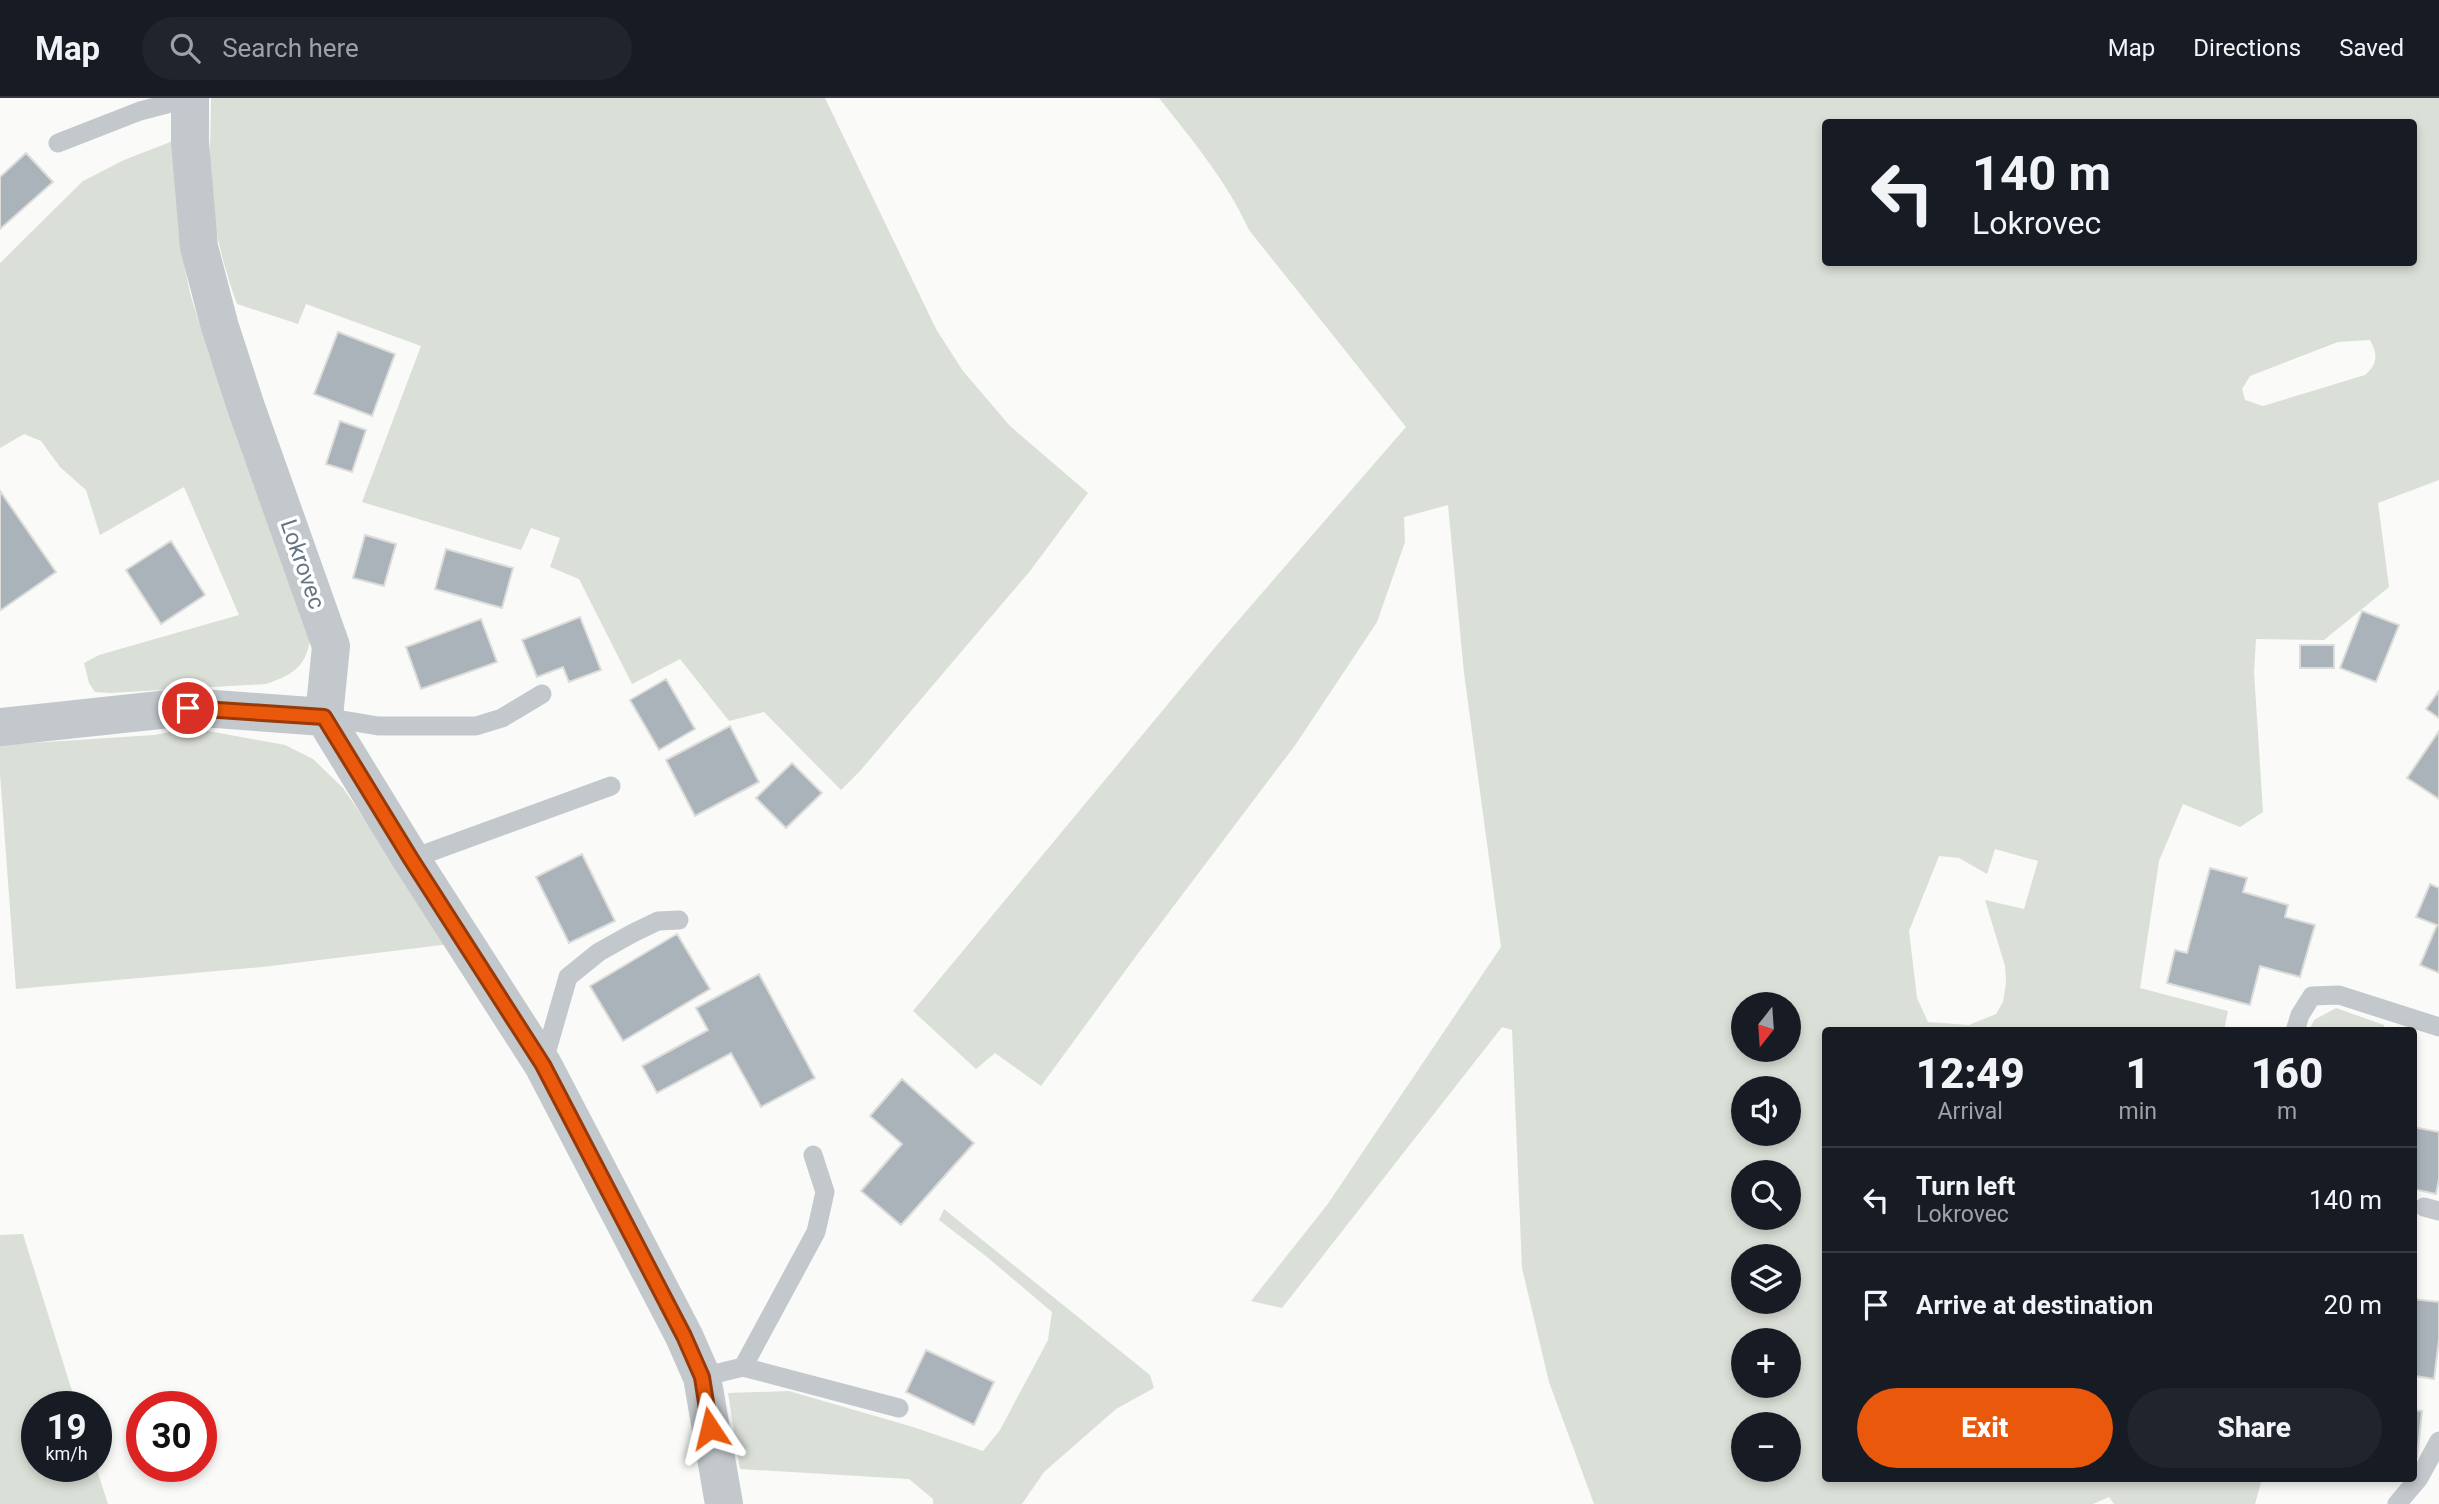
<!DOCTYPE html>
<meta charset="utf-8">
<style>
body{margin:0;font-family:Roboto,sans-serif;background:#20242c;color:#f1f3f6;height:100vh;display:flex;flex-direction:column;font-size:26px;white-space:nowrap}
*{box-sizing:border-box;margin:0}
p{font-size:23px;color:#9ea1a6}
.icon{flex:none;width:38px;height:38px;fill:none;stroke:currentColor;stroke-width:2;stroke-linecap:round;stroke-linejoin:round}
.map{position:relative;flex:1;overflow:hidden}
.details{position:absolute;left:1822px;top:929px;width:595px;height:455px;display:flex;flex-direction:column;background:#171b24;border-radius:7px;box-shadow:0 4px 10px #0003}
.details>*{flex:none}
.banner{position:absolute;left:1822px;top:21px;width:595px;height:147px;border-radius:7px;box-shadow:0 4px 10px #0003;background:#171b24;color:#f1f3f6;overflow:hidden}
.needle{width:46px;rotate:197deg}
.controls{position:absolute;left:1731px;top:894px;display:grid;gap:14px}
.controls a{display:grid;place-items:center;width:70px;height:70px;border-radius:50%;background:#171b24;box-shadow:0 4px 10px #0003;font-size:35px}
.speed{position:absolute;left:21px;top:1293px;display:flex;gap:14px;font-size:35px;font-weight:700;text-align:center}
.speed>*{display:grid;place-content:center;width:91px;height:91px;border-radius:50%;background:#171b24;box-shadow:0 4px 10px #0003;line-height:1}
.speed small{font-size:18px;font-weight:400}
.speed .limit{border:10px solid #d22;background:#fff;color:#111}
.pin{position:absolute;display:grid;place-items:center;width:60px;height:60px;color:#fff;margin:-30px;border:4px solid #fff;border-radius:50%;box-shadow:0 2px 7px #0007}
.me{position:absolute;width:77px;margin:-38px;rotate:350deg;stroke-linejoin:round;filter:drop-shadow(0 0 5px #0008)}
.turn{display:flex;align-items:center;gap:24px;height:147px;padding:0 35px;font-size:32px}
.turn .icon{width:91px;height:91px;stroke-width:2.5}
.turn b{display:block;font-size:49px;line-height:60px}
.eta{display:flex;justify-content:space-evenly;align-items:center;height:119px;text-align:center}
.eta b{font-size:42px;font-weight:800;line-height:49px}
.button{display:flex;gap:14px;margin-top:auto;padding:14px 35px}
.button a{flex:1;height:80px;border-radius:42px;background:#ea580c;color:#fff;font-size:28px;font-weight:800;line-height:80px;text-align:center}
.button a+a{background:#20242c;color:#f1f3f6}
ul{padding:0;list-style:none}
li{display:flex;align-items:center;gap:21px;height:105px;padding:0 35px;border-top:2px solid #363941}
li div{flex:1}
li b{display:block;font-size:26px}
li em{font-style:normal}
header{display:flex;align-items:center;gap:42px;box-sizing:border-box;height:98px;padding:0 35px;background:#171b24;border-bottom:2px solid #363941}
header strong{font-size:33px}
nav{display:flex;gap:38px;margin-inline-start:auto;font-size:24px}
.search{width:490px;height:63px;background:#20242c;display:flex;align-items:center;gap:18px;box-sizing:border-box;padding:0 24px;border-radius:38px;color:#9ea1a6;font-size:26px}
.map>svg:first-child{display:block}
</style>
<header>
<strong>Map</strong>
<div class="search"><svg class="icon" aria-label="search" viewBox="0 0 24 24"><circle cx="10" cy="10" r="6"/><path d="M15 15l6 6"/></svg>Search here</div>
<nav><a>Map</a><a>Directions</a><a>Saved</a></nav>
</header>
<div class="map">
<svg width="2439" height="1406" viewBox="0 0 2439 1406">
<rect width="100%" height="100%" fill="#fafaf8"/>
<path fill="#dadfd7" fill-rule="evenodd" d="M211 0H825L936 231 963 273 1010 328 1088 395 1030 473 860 673 841 692 764 614 729 623 680 561 632 586 579 481 550 469 560 440 531 430 521 452 362 404 421 248 306 206 298 226 237 206C227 179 219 150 214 121 207 82 211 39 211 0Z
M1159 0H2439V382L2378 405 2389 489 2324 542 2256 541 2254 574 2263 714 2240 729 2183 706 2159 763 2140 890 2228 913 2224 933H1825V1381H2262L2255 1406H2114L2109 1399 2093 1406H1594L1549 1284 1522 1170 1512 932 1502 929 1282 1210 1251 1203 1327 1107 1501 849 1464 575 1448 407 1404 419 1405 444 1377 524 1296 646 1139 854 1041 988 995 955 976 971 913 913 1217 547 1406 329 1249 132C1227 83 1192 42 1159 0ZM1825 24H2413V164H1825ZM2370 242C2378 257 2378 265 2365 277L2263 308 2245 302 2242 291 2250 278 2338 244ZM1995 751 2038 763 2024 811 1985 802 2005 868 2006 885 2003 904 1996 916 1969 927 1928 924 1917 900 1909 833 1939 758 1959 760 1987 776ZM1788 906V952H1743V906ZM1788 990V1036H1743V990ZM1743 1074H1788V1120H1743ZM1788 1158V1204H1743V1158ZM1743 1242H1788V1288H1743ZM1743 1326H1788V1372H1743Z
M173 43 183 161 190 195 209 257 311 536C307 568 295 576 266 586L110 595 95 594 89 585 84 565 99 557 239 517 184 389 100 437 86 392 60 369 41 343 24 336 0 350V165L83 83 124 62Z
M192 630 285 647 313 661 343 690 450 846 262 869 16 891 0 676V647L154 637Z
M2336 910 2384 927 2383 933H2309L2314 922Z
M944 1111 1150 1277 1154 1290 1116 1311 1044 1374 1022 1406H933V1401L909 1381 740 1371 728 1295 789 1293 913 1329 983 1353 1000 1332 1048 1242 1052 1214 987 1159 939 1122Z
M23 1136 77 1309H37V1368L96 1369 108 1406H0V1137Z"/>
<path fill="#aab3b9" stroke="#dcdcda" stroke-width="2" d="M26 55 53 84 0 131V79Z
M338 234 395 256 372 318 314 296Z
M340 323 366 332 352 374 326 366Z
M0 393 56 474 1 512 0 511Z
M365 437 396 446 384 488 353 480Z
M171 443 205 497 161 526 126 472Z
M446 451 513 470 502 510 435 491Z
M2362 513 2399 527 2376 584 2340 570Z
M580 519 601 572 569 584 563 569 537 579 522 542Z
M481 521 497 564 421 591 406 549Z
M2300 547H2334V570H2300Z
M666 581 695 631 659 652 630 602Z
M2439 593V620L2426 611Z
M730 628 759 684 695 718 666 662Z
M2439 633V701L2407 680Z
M792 665 822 695 786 730 756 700Z
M582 756 615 823 569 845 536 779Z
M2210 770 2247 780 2243 794 2288 807 2285 819 2315 827 2300 879 2260 868 2250 907 2167 885 2175 852 2187 855Z
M2430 786 2439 790V875L2420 867 2437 827 2416 819Z
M677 836 710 891 623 943 590 888Z
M759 876 815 980 761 1009 731 955 657 995 642 968 708 932 696 910Z
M902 981 974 1045 901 1127 861 1093 902 1046 870 1018Z
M2413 1029 2439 1034V1081L2436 1096 2413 1091Z
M2413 1201 2439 1204V1241L2434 1281 2415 1278 2413 1296Z
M926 1252 994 1284 974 1327 906 1294Z
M2413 1312 2422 1313 2417 1359H2413Z"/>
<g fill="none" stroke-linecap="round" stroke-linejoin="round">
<path stroke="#c3c8cc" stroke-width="19" d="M58 45 140 13 190 0
M325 619 378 628H476L502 620 542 596
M411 761 611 688
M2295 933 2300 917 2312 898 2339 897 2439 929
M543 966 568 879 599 854 633 835 658 823 679 822
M2424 1109 2439 1113
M743 1269 899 1310
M702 1279 743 1269 816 1134 825 1094 813 1057
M2397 1406 2419 1380 2439 1343"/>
<path stroke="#c3c8cc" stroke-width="38" d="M190 0V44L199 149 220 229 246 309 331 548 324 619
M324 619 411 761 543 967 684 1238 702 1279 724 1406
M0 629 188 609 324 619"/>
</g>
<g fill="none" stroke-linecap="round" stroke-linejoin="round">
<g stroke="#983908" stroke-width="18">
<path id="route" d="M188 610 324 619 411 761 543 967 684 1238 702 1279 710 1330"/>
</g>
<use href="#route" stroke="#ea580c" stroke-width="12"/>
</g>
<g text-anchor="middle" stroke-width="7" stroke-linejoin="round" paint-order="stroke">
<g font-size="23" fill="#657683" stroke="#fff">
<text transform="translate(303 466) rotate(71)" y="8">Lokrovec</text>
</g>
</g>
</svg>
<div class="controls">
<a><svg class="needle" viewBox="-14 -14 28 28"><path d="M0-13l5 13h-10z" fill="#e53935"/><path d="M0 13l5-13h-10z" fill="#9ea1a6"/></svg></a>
<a><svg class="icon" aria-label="sound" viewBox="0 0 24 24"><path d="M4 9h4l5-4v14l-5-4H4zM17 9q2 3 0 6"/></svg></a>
<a><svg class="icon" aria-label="search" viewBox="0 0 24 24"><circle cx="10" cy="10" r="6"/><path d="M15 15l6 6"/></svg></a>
<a><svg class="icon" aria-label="layers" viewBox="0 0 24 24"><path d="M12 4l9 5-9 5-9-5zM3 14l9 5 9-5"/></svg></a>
<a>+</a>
<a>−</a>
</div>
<div class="speed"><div>19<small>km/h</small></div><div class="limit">30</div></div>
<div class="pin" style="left:188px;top:610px;background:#d93025"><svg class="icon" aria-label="arrive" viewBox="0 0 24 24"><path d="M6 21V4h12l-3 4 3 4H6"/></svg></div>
<svg class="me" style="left:710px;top:1330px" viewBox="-20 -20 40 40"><path d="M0-17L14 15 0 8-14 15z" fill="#ea580c" stroke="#fff" stroke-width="4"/></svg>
<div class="banner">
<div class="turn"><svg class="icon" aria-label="left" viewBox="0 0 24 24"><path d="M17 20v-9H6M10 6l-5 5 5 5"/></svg><div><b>140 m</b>Lokrovec</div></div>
</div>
<section class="details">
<div class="eta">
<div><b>12:49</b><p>Arrival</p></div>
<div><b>1</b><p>min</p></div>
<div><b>160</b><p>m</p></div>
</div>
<ul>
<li><svg class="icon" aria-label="left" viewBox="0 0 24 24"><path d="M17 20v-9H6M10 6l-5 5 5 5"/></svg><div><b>Turn left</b><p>Lokrovec</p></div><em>140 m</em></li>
<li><svg class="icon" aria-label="arrive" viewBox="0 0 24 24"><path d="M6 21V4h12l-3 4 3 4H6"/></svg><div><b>Arrive at destination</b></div><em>20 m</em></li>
</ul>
<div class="button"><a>Exit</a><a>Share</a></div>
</section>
</div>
